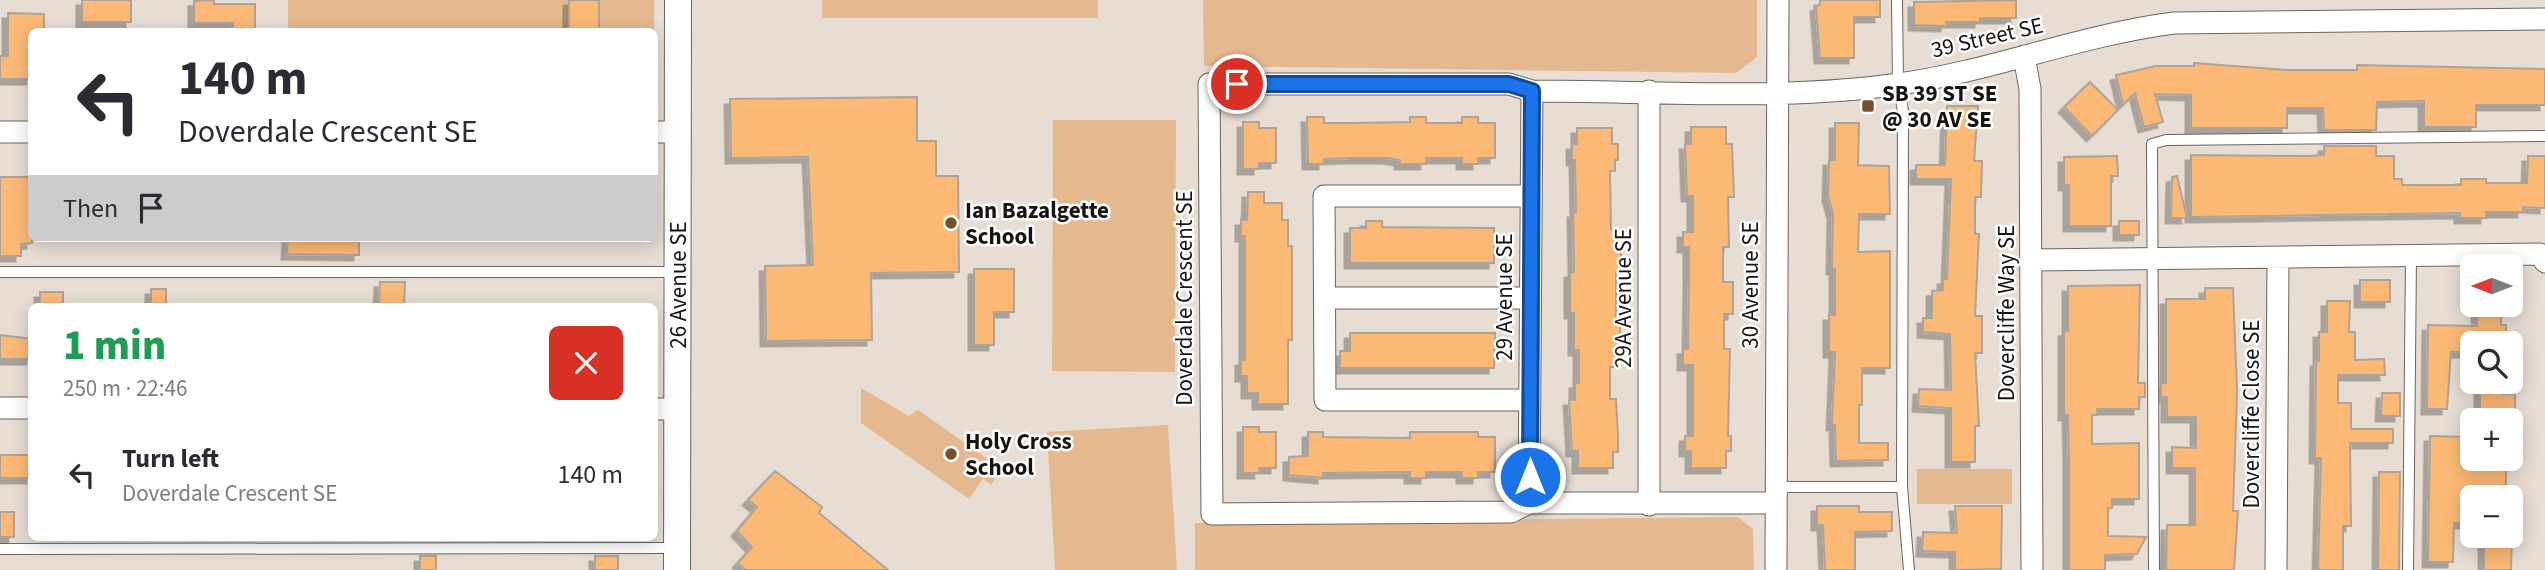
<!DOCTYPE html>
<meta charset="utf-8">
<style>
body{margin:0;font-family:"Source Sans 3",sans-serif;background:#f7f7f7;color:#2b2b33;height:100vh;display:flex;flex-direction:column;font-size:26px;white-space:nowrap}
*{box-sizing:border-box;margin:0}
p{font-size:23px;color:#7c7c81}
.icon{flex:none;width:38px;height:38px;fill:none;stroke:currentColor;stroke-width:2;stroke-linecap:round;stroke-linejoin:round}
.map{position:relative;flex:1;overflow:hidden}
.sheet{position:absolute;left:28px;top:303px;width:630px;height:238px;display:flex;flex-direction:column;background:#fff;border-radius:10px;box-shadow:0 4px 18px #0003}
.sheet>*{flex:none}
.hud{position:absolute;left:28px;top:28px;width:630px;height:214px;border-radius:10px;box-shadow:0 4px 18px #0003;background:#fff;color:#2b2b33;overflow:hidden}
.needle{width:46px;rotate:270deg}
.fabs{position:absolute;left:2460px;top:254px;display:grid;gap:14px}
.fabs a{display:grid;place-items:center;width:63px;height:63px;border-radius:10px;background:#fff;box-shadow:0 4px 18px #0003;font-size:35px}
.pin{position:absolute;display:grid;place-items:center;width:60px;height:60px;color:#fff;margin:-30px;border:4px solid #fff;border-radius:50%;box-shadow:0 2px 7px #0007}
.me{position:absolute;width:77px;margin:-38px;rotate:0deg;stroke-linejoin:round;filter:drop-shadow(0 0 5px #0008)}
.turn{display:flex;align-items:center;gap:24px;height:147px;padding:0 35px;font-size:32px}
.turn .icon{width:91px;height:91px;stroke-width:2.5}
.turn b{display:block;font-size:49px;line-height:60px}
.then{display:flex;align-items:center;height:66px;padding:0 35px;background:#0003;gap:14px;font-size:26px}
.round{display:grid;place-items:center;flex:none;width:74px;height:74px;border-radius:10px;background:#f7f7f7}
.summary{display:flex;align-items:center;justify-content:space-between;height:119px;padding:0 35px}
h1{font-size:42px;font-weight:800;line-height:52px;color:#1e9e55}
ul{padding:0;list-style:none}
li{display:flex;align-items:center;gap:21px;height:105px;padding:0 35px}
li div{flex:1}
li b{display:block;font-size:26px}
li em{font-style:normal}
.map>svg:first-child{display:block}
</style>
<div class="map">
<svg width="2545" height="570" viewBox="0 0 2545 570">
<defs>
<filter id="shadow"><feDropShadow dx="-5.5" dy="5.5" stdDeviation="0" flood-color="#0004"/></filter>
</defs>
<rect width="100%" height="100%" fill="#e7ddd3"/>
<path fill="#e4b98f" d="M288 0H654V31H288Z
M822 0H1098V18H822Z
M1203 0H1757V57L1736 73 1204 66Z
M1053 120H1176L1175 372 1052 371Z
M861 388 909 416 918 410 1002 469 991 485 983 479 969 499 861 423Z
M1168 425 1177 570H1055L1047 432Z
M1917 469H2012V504H1917Z
M1738 517 1753 529 1754 570H1195V523Z"/>
<path fill="#fcb976" stroke="#ada39b" stroke-width="2" filter="url(#shadow)" d="M82 0H131V22H82Z
M214 0V4H255V32H233V23H194V1Z
M569 0H599V32H569Z
M1820 0H1880V17H1854V58H1820L1816 6 1820 5Z
M2016 0V18H1980V22H1946V26L1914 25V2Z
M8 13 44 14V32H32V79H0V56H8Z
M2194 63 2287 70H2357V65L2545 69V105H2476V127H2424V101L2377 102 2376 130H2324L2323 108H2287V128H2191V95L2155 94 2163 122 2144 127 2135 93 2123 105 2116 75 2156 66H2194Z
M2090 82 2118 110 2092 136 2064 107Z
M917 97V141H936V176H958L959 272 871 273 872 340 766 341 765 266 813 265 808 157 731 158 730 99Z
M1947 106H1978L1974 161H1982L1981 197H1975V234H1979L1975 316H1982V353H1975L1979 426H1975V462H1951V408L1918 406 1919 389 1951 390 1950 334 1923 332V318H1932V291L1943 290V279H1947L1951 179H1916V165H1945Z
M1307 117H1324V123H1354L1410 122V117H1426V123H1462V117H1478V123H1495V158H1478V164H1462V158H1426V164H1400V160L1387 158H1349L1324 159V164H1308Z
M1243 122H1259V128H1276V163H1259V169H1243Z
M1835 123H1859L1858 165 1889 166 1890 214H1859L1858 252 1890 251V368H1862V405H1859V443H1888V460L1836 461 1835 425H1832L1835 352H1829V315H1835V269H1832L1833 214 1828 196 1829 160H1835Z
M1691 127H1726V144H1732L1734 197H1728L1729 247H1723V282H1733V314H1724V349H1730L1728 436H1731V451H1726V468H1691V451H1685V436H1693V365H1683V349H1688L1689 282V247H1683V232H1693V196H1687L1685 144H1691Z
M1577 128H1612V144H1618V160H1615V171H1610L1611 229H1614V245H1621V272H1616V324H1620V350H1615V367H1610V399H1616L1618 436V452H1613V468H1578V451H1572L1569 400H1575V383H1579V350H1574V313H1570V272H1574L1573 212H1576L1575 160H1572V144H1577Z
M2324 146H2376V156H2394V179H2402V185H2461V179H2486V183H2527L2528 156H2545V208L2523 207V212H2486V218H2460V213L2191 217V155L2308 156 2324 155Z
M2117 156 2118 176H2111V226H2069V185H2064V157Z
M2177 176 2187 218H2171L2172 177Z
M0 177H32V243L21 244V256H0Z
M1248 192H1264V203H1282V220H1288V246H1292V340H1288V404H1258V393H1247V376H1241V360H1245V236H1241V220H1247Z
M1366 221H1382V227L1494 228V263H1350V228H1366Z
M2119 221H2139V235H2119Z
M288 238H359V255L287 254Z
M974 269H1014V312H994V345H974Z
M2360 280H2390V302H2360Z
M380 282H405L404 306H379Z
M2140 285 2138 383H2145V397H2139V409H2097V415H2092V444L2139 443V499H2112V508H2108V536L2146 537 2137 554 2105 555V570H2069V458L2068 415H2064V331H2068V286Z
M2205 288H2233L2237 391 2233 511H2238L2234 570H2166L2167 525H2195V468H2172V447L2196 448V417H2167V397H2161V383H2166V299H2205Z
M151 289H166V306H151Z
M40 292H63V306H40Z
M2327 301H2350L2349 332H2355V360L2384 359 2385 375H2338V403H2351V429H2393V443H2350L2351 526H2343V570H2318L2321 458H2315L2316 361H2319V332H2327Z
M2477 304H2501V325H2506V343H2473V352H2451L2447 409H2427L2428 325 2477 326Z
M1350 333H1495L1494 368H1340V351H1350Z
M0 335 32 339V359H0Z
M2480 382H2503V394H2515V419L2480 420Z
M2382 393H2400V416H2381Z
M1243 427H1259V432H1276V468H1259L1260 473H1243Z
M1308 432H1323V437L1410 438V432H1478V437H1495V472H1478V478H1462V472H1426V478H1410V472L1323 473V478L1289 475V457L1308 456Z
M2430 436 2473 437V463H2506V488L2473 489V523H2454L2453 562H2428Z
M0 455H32V478H0Z
M775 471 822 507 819 513 888 570H746L738 563 752 547 737 531 757 507 748 500Z
M2379 472H2400L2399 570H2378Z
M1817 506H1859V512H1892V531L1855 532V570H1825L1823 525H1817Z
M1955 506H2002L2001 569 1955 570V552L1922 551 1923 532 1957 533Z
M0 512H14V537H0Z
M2484 536H2512L2511 570H2484Z
M420 556H436V570H420Z
M595 556H618V570H595Z"/>
<g fill="none" stroke-linecap="round" stroke-linejoin="round">
<g stroke="#6d655c" stroke-width="12">
<path id="service" d="M1897 0 1898 84 1903 111 1902 487 1909 570
M0 272H678
M1776 487H1902
M0 549 678 548
M2154 570 2152 144 2166 140 2545 136
M2408 570 2411 257"/>
</g>
<g stroke="#6d655c" stroke-width="23">
<path id="minor" d="M2024 56 2030 89 2032 570
M1649 91V505
M0 132H32
M654 132H678
M2033 260 2540 254 2545 262
M1325 298H1530
M1530 400H1325L1324 196H1531
M0 408H32
M654 409H678
M1529 503 1532 91
M1776 503H1529L1511 512 1212 514 1209 84H1509L1532 91C1651 91 1781 101 1899 84 1992 71 2080 35 2174 23L2545 19
M1776 570 1778 0
M2276 570 2278 258"/>
</g>
<g stroke="#6d655c" stroke-width="28">
<path id="tertiary" d="M677 570 678 0"/>
</g>
<use href="#service" stroke="#fff" stroke-width="10"/>
<use href="#minor" stroke="#fff" stroke-width="21"/>
<use href="#tertiary" stroke="#fff" stroke-width="26"/>
</g>
<g fill="none" stroke-linecap="round" stroke-linejoin="round">
<g stroke="#114b97" stroke-width="18">
<path id="route" d="M1237 84H1509L1532 91 1530 477"/>
</g>
<use href="#route" stroke="#1a73e8" stroke-width="12"/>
</g>
<g fill="#75512b" stroke="#fff" stroke-width="2.5">
<rect x="1861" y="99" width="14" height="14" rx="3.5"/>
<circle cx="951" cy="223" r="7"/>
<circle cx="951" cy="454" r="7"/>
</g>
<g text-anchor="middle" stroke-width="5" stroke-linejoin="round" paint-order="stroke">
<g font-size="23" fill="#171310" stroke="#fff">
<text transform="translate(1987 37) rotate(-13)" y="8">39 Street SE</text>
<text transform="translate(678 285) rotate(-90)" y="8">26 Avenue SE</text>
<text transform="translate(1750 285) rotate(-90)" y="8">30 Avenue SE</text>
<text transform="translate(1504 297) rotate(-90)" y="8">29 Avenue SE</text>
<text transform="translate(1184 298) rotate(-90)" y="8">Doverdale Crescent SE</text>
<text transform="translate(1623 298) rotate(-90)" y="8">29A Avenue SE</text>
<text transform="translate(2006 313) rotate(-90)" y="8">Dovercliffe Way SE</text>
<text transform="translate(2251 414) rotate(-90)" y="8">Dovercliffe Close SE</text>
</g>
<g font-size="23" font-weight="bold" fill="#171310" stroke="#fff" text-anchor="start">
<text x="1882" y="101">SB 39 ST SE<tspan x="1882" dy="26">@ 30 AV SE</tspan></text>
<text x="965" y="218">Ian Bazalgette<tspan x="965" dy="26">School</tspan></text>
<text x="965" y="449">Holy Cross<tspan x="965" dy="26">School</tspan></text>
</g>
</g>
</svg>
<div class="fabs">
<a><svg class="needle" viewBox="-14 -14 28 28"><path d="M0-13l5 13h-10z" fill="#e53935"/><path d="M0 13l5-13h-10z" fill="#7c7c81"/></svg></a>
<a><svg class="icon" aria-label="search" viewBox="0 0 24 24"><circle cx="10" cy="10" r="6"/><path d="M15 15l6 6"/></svg></a>
<a>+</a>
<a>−</a>
</div>
<div class="pin" style="left:1237px;top:84px;background:#d93025"><svg class="icon" aria-label="arrive" viewBox="0 0 24 24"><path d="M6 21V4h12l-3 4 3 4H6"/></svg></div>
<svg class="me" style="left:1530px;top:477px" viewBox="-20 -20 40 40"><circle r="17" fill="#1a73e8" stroke="#fff" stroke-width="3"/><path d="M0-11L8 9 0 5-8 9z" fill="#fff"/></svg>
<div class="hud">
<div class="turn"><svg class="icon" aria-label="left" viewBox="0 0 24 24"><path d="M17 20v-9H6M10 6l-5 5 5 5"/></svg><div><b>140 m</b>Doverdale Crescent SE</div></div>
<div class="then">Then<svg class="icon" aria-label="arrive" viewBox="0 0 24 24"><path d="M6 21V4h12l-3 4 3 4H6"/></svg></div>
</div>
<section class="sheet">
<div class="summary"><div><h1>1 min</h1><p>250 m · 22:46</p></div><a class="round" style="background:#d93025;color:#fff"><svg class="icon" aria-label="close" viewBox="0 0 24 24"><path d="M6 6l12 12M18 6L6 18"/></svg></a></div>
<ul>
<li><svg class="icon" aria-label="left" viewBox="0 0 24 24"><path d="M17 20v-9H6M10 6l-5 5 5 5"/></svg><div><b>Turn left</b><p>Doverdale Crescent SE</p></div><em>140 m</em></li>
</ul>
</section>
</div>
